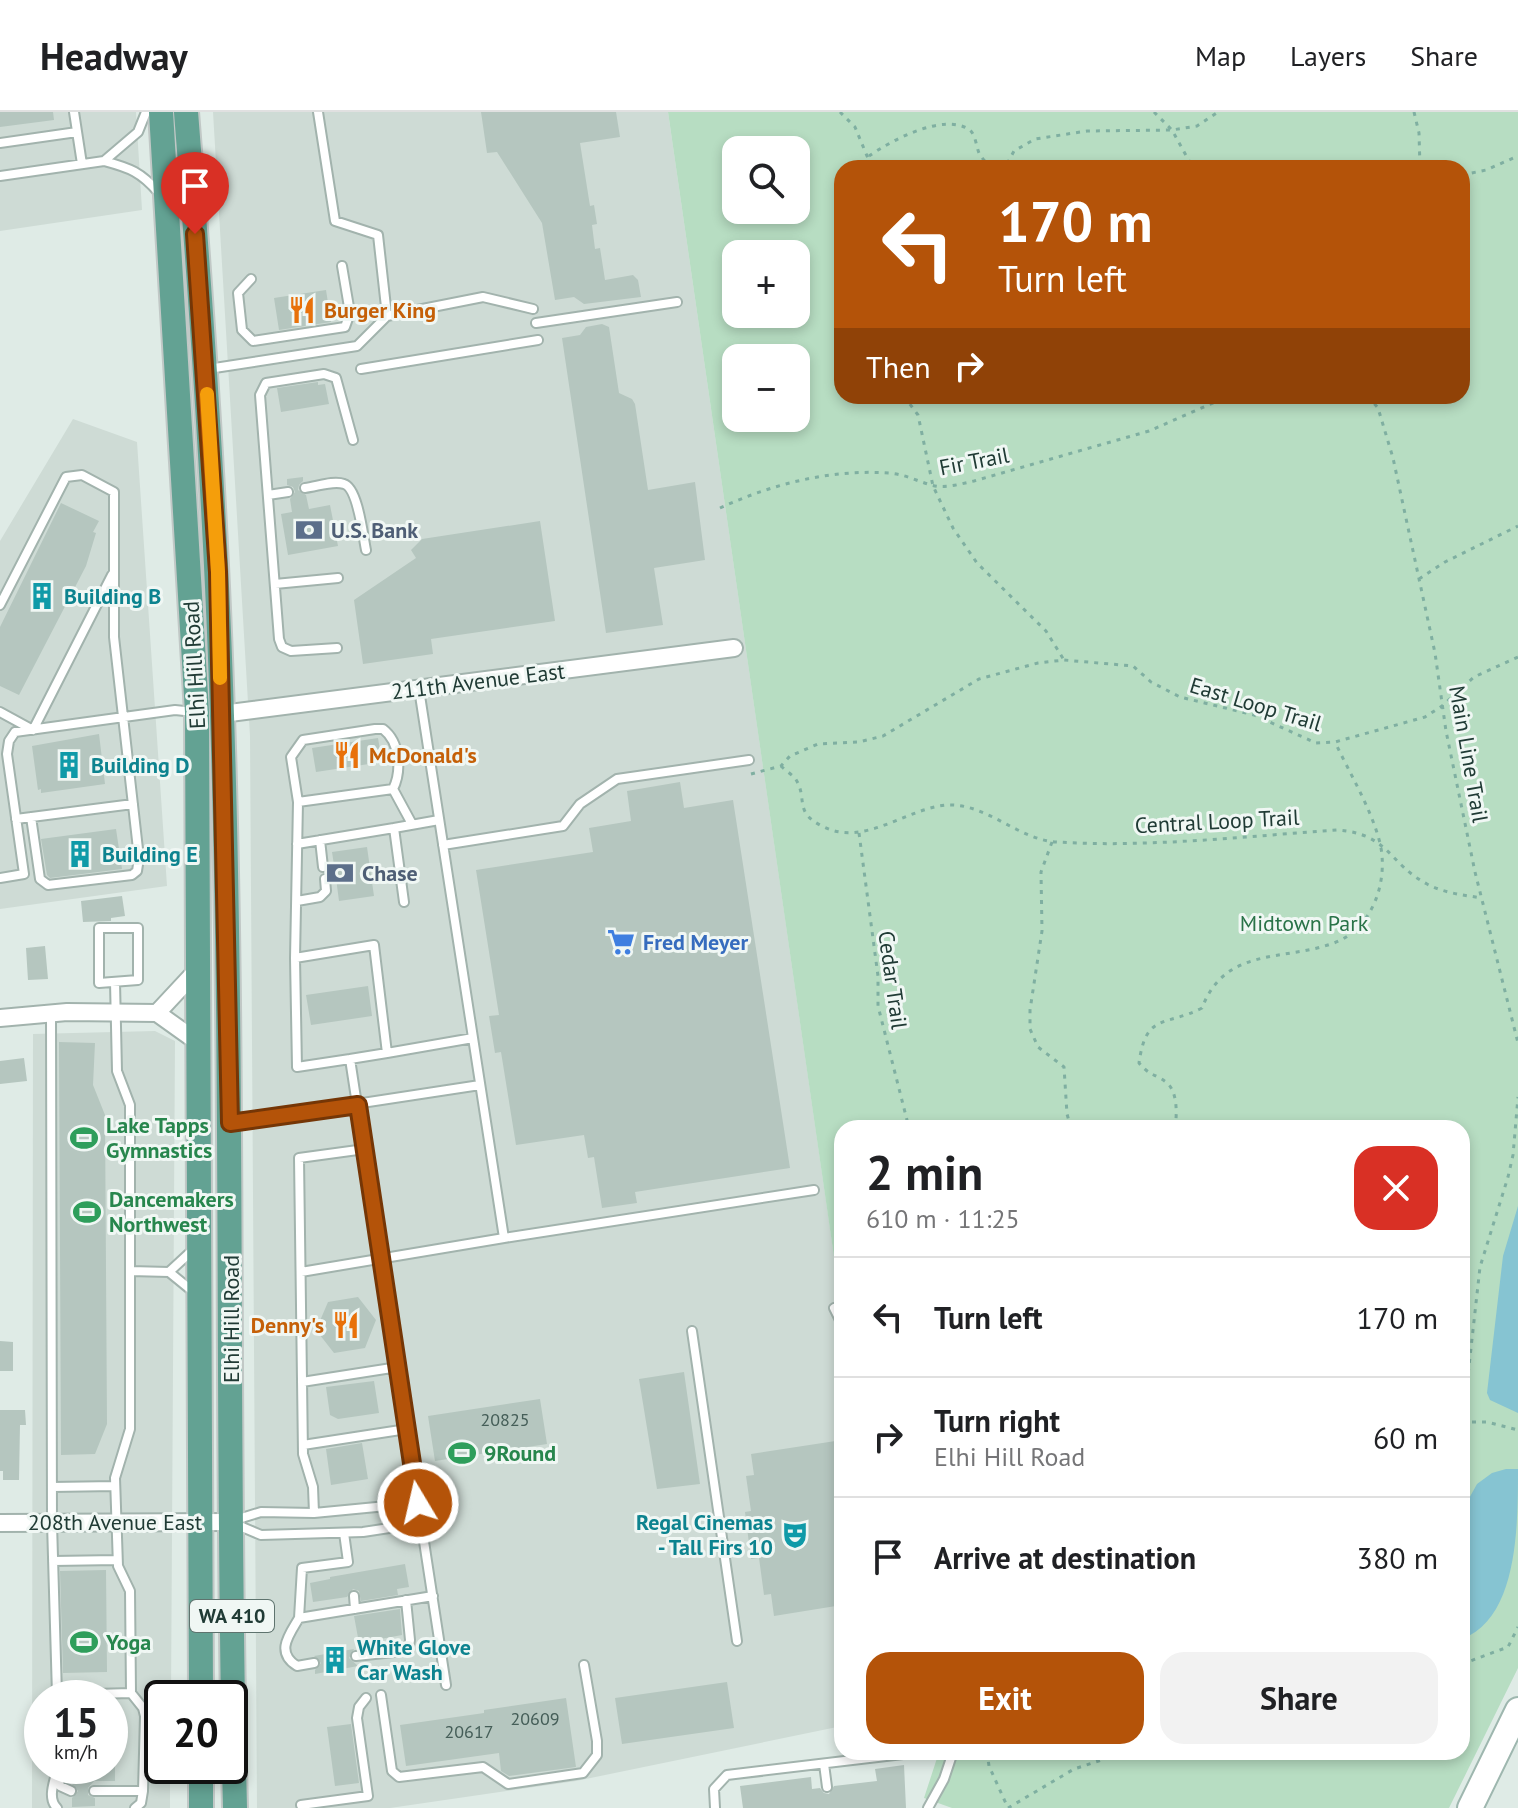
<!DOCTYPE html>
<meta charset="utf-8">
<style>
body{margin:0;font-family:"PT Sans",sans-serif;background:#f2f2f2;color:#202124;height:100vh;display:flex;flex-direction:column;font-size:30px;white-space:nowrap}
*{box-sizing:border-box;margin:0}
p{font-size:26px;color:#757577}
.icon{flex:none;width:44px;height:44px;fill:none;stroke:currentColor;stroke-width:2;stroke-linecap:round;stroke-linejoin:round}
.map{position:relative;flex:1;overflow:hidden}
.side{position:absolute;left:834px;top:1008px;width:636px;height:640px;display:flex;flex-direction:column;background:#fff;border-radius:24px;box-shadow:0 4px 12px #0003}
.side>*{flex:none}
.top-card{position:absolute;left:834px;top:48px;width:636px;height:244px;border-radius:24px;box-shadow:0 4px 12px #0003;background:#b45309;color:#fff;overflow:hidden}
.tools{position:absolute;left:722px;top:24px;display:grid;gap:16px}
.tools a{display:grid;place-items:center;width:88px;height:88px;border-radius:16px;background:#fff;box-shadow:0 4px 12px #0003;font-size:40px}
.speed{position:absolute;left:24px;top:1568px;display:flex;gap:16px;font-size:40px;font-weight:700;text-align:center}
.speed>*{display:grid;place-content:center;width:104px;height:104px;border-radius:50%;background:#fff;box-shadow:0 4px 12px #0003;line-height:1}
.speed small{font-size:20px;font-weight:400}
.speed .limit{border:4px solid #111;border-radius:12px;background:#fff;color:#111}
.pin{position:absolute;display:grid;place-items:center;width:68px;height:68px;color:#fff;margin:-82px -34px;border-radius:50% 50% 50% 0;rotate:-45deg;box-shadow:0 0 8px #0007}
.pin .icon{rotate:45deg}
.me{position:absolute;width:88px;margin:-44px;rotate:351deg;stroke-linejoin:round;filter:drop-shadow(0 0 6px #0008)}
.turn{display:flex;align-items:center;gap:28px;height:168px;padding:0 32px;font-size:36px}
.turn .icon{width:104px;height:104px;stroke-width:2.5}
.turn b{display:block;font-size:56px;line-height:68px}
.then{display:flex;align-items:center;height:76px;padding:0 32px;background:#0003;gap:16px;font-size:30px}
.round{display:grid;place-items:center;flex:none;width:84px;height:84px;border-radius:24px;background:#f2f2f2}
.overview{display:flex;align-items:center;justify-content:space-between;height:136px;padding:0 32px}
h1{font-size:48px;font-weight:700;line-height:60px}
.button{display:flex;gap:16px;margin-top:auto;padding:16px 32px}
.button a{flex:1;height:92px;border-radius:24px;background:#b45309;color:#fff;font-size:32px;font-weight:700;line-height:92px;text-align:center}
.button a+a{background:#f2f2f2;color:#202124}
ul{padding:0;list-style:none}
li{display:flex;align-items:center;gap:24px;height:120px;padding:0 32px;border-top:2px solid #e0e0e0}
li div{flex:1}
li b{display:block;font-size:30px}
li em{font-style:normal}
header{display:flex;align-items:center;gap:48px;box-sizing:border-box;height:112px;padding:0 40px;background:#fff;border-bottom:2px solid #e0e0e0}
header strong{font-size:38px}
nav{display:flex;gap:44px;margin-inline-start:auto;font-size:28px}
.map>svg:first-child{display:block}
</style>
<header>
<strong>Headway</strong>
<nav><a>Map</a><a>Layers</a><a>Share</a></nav>
</header>
<div class="map">
<svg width="1518" height="1696" viewBox="0 0 1518 1696">
<rect width="100%" height="100%" fill="#dfebe6"/>
<path fill="#cedbd5" fill-rule="evenodd" d="M0 0H136L142 98 0 119Z
M213 0H668L842 1199V1614L576 1669 390 1696H257L250 624Z
M73 307 137 330 167 774 0 797V429Z
M155 919 175 929 171 1586H162V1654H170V1696H32L33 922ZM42 1586H110V1654H42Z"/>
<path fill="#b7ddc2" fill-rule="evenodd" d="M668 0H1518V1556L1449 1696H952L924 1686 939 1640H1462V1016H842V1200ZM736 38H796V98H736ZM842 56H1462V284H842ZM736 142H796V202H736ZM736 246H796V306H736Z"/>
<path fill="#86c4d2" d="M1518 1094V1301L1490 1288 1487 1281 1503 1144Z
M1506 1357H1518C1518 1414 1518 1506 1462 1527V1399L1477 1372 1492 1361Z"/>
<path fill="#b5c6bf" d="M0 0H53L54 8 0 15Z
M481 0H616L620 25 580 31 590 94 594 93 597 112 592 113 595 137 600 136 605 168 633 163 638 168 641 185 584 192 574 185 555 188 542 111 497 40 487 41Z
M326 178 331 210 279 218 274 186Z
M602 212 609 215 619 281 632 287 635 292 648 378 695 370 705 448 654 456 663 513 606 521 562 226 580 223 586 215Z
M318 270V273L325 272 329 292 281 300 277 276Z
M303 365V369L299 373 298 378 306 383 309 397 330 393 338 434 288 443 281 402 292 400 290 387 295 380 293 375 287 373V367Z
M61 391 99 409 93 420 96 421 86 454 19 583 0 574V515Z
M540 409 555 509 431 527 433 542 363 552 354 488 416 446 411 438 422 427Z
M99 622 105 672 41 681V677L38 678 32 634Z
M378 626 382 650 316 660 312 636Z
M680 670 684 696 733 688 790 1056 635 1080 637 1091 602 1096 594 1045 588 1046 584 1023 516 1033 501 940 495 941 489 904 499 903 476 758 593 740 589 716 631 709 627 679Z
M116 717 122 757 50 766 47 763 41 727Z
M367 735 374 784 339 789 336 766H332L327 760 330 754 334 753 332 740Z
M122 784 125 804 111 806V809L83 810 81 789Z
M45 834 48 867 28 868 26 836Z
M368 874 372 904 311 913 306 883Z
M59 930 95 931 93 973 105 1003 107 1312 95 1342 61 1343Z
M24 946 27 969 0 972V949Z
M358 1185 376 1208 365 1236 334 1241 316 1218 328 1190Z
M0 1229 13 1230V1259H0Z
M684 1260 700 1372 657 1377 639 1267Z
M374 1269 379 1301 338 1307 330 1303 326 1275Z
M540 1287 547 1332 435 1349 428 1304Z
M0 1298H25L26 1313H20L19 1368H3V1359H0Z
M842 1328V1493L774 1504 771 1482 764 1483 759 1446 751 1447 745 1400 751 1399 746 1364 754 1363 751 1342Z
M362 1331 368 1367 331 1373 326 1337Z
M405 1452 409 1475 397 1477 398 1483 361 1489 359 1479 353 1477 347 1485 313 1490 310 1471 330 1467V1465Z
M106 1458 107 1560 63 1561 60 1459Z
M400 1497 402 1523 359 1531 354 1504Z
M354 1537 349 1546 358 1554 315 1562V1558L321 1551 314 1544Z
M727 1570 734 1616 622 1632 615 1586Z
M566 1586 576 1655 509 1664 501 1659 499 1641 406 1654 400 1613 484 1601V1598Z
M351 1612 359 1671 335 1674 327 1615Z
M904 1653 906 1696H743L740 1674 811 1665 812 1677 820 1676 824 1681 829 1682 834 1674 877 1669 875 1657Z
M71 1654H115V1669H94L88 1676V1683L95 1686V1694L72 1695V1686L78 1679 71 1671Z"/>
<g fill="none" stroke-linecap="round" stroke-linejoin="round">
<g stroke="#a2b3ad" stroke-width="12">
<path id="lane" d="M74 0 82 52
M146 0 138 20 104 49C130 56 141 60 159 81
M318 0 335 109 378 123 387 204
M0 31 77 20
M0 64 104 49
M251 167 238 181 242 218 253 229 345 215 350 201 342 154
M536 211 677 190
M208 257 357 234 387 204 483 185 533 197
M361 257 538 228
M305 376C316 375 333 368 344 372 358 376 363 424 366 438
M268 383 288 380
M275 472 338 466
M0 493 66 365 82 363 114 380V525L139 746 137 759 132 763 48 773 40 767 31 705
M337 536 291 539 282 535 279 527 260 283 266 271 324 262 336 266 353 328
M419 577 504 1126 814 1078
M0 600 33 618 112 463
M298 690 291 645 303 628 375 617H383C400 630 402 659 393 677
M16 707 133 692
M320 728 323 755
M297 732 394 716
M443 733 563 714 580 692 617 667 749 648
M0 766 24 762 7 642 9 629 15 620 175 598 194 600
M297 789 320 785 326 779 325 767
M404 790 394 716 439 708
M99 816H138V868L99 871Z
M295 846 298 690 393 677 412 712
M51 902 52 1411 57 1583 131 1581 130 1479 118 1454 115 1366 130 1317V993L117 959 115 870
M387 941 473 926
M350 947 297 955 295 846 374 833 387 941 350 947 446 1573
M231 1011 480 973
M195 1136 169 1160 196 1182
M130 1159 169 1160
M301 1160 504 1126
M834 1196 842 1212
M692 1219 737 1529
M302 1270 398 1255
M303 1333 407 1317
M52 1375 115 1374
M314 1401 313 1375 303 1342 299 1046 365 1037
M235 1408 261 1400 314 1401 418 1391
M235 1412 261 1423 363 1420 422 1411
M344 1421 348 1450 302 1456 299 1506 433 1484
M53 1449 117 1448
M354 1484 355 1497
M299 1506C289 1523 275 1540 297 1554L314 1551
M356 1544 394 1540 409 1534 410 1528 406 1488
M381 1583 392 1659 399 1665 483 1655 508 1672 583 1661 597 1643V1629L584 1553
M146 1633 162 1632
M824 1652 827 1675
M56 1654 60 1674 71 1679
M145 1661 148 1657 178 1656 198 1666
M56 1662C53 1673 48 1687 57 1696
M94 1679H143L145 1604 143 1596 131 1581
M301 1693 368 1684 357 1606 359 1595 366 1586
M135 1696 141 1691 143 1679
M715 1696 714 1677 727 1663 920 1640
M928 1696 944 1667 953 1640"/>
</g>
<g stroke="#a2b3ad" stroke-width="20">
<path id="street" d="M222 602 734 536
M198 857 157 901 199 931
M0 906 67 900 157 901
M0 1411 230 1410"/>
</g>
<g stroke="#9eb7af" stroke-width="28">
<path id="secondary" d="M1470 1696 1518 1598"/>
</g>
<g stroke="#c1c8c6" stroke-width="28">
<path id="primary" d="M161 0 197 600 201 1586
M186 0C202 201 216 403 222 604 234 968 226 1332 235 1696
M201 1654V1696"/>
</g>
<path stroke="#7fafa1" stroke-width="3" stroke-dasharray="4 6" stroke-linecap="butt" d="M840 0 855 15 872 56
M1154 0 1172 18 1193 56
M1414 0 1419 21 1420 56
M869 44C892 28 944 0 970 18 976 24 976 34 979 41 982 47 987 51 991 56
M999 56 1006 54 1014 39 1035 27 1087 19 1172 18 1197 14 1218 0
M1462 63 1486 58 1518 44
M904 284 918 303 933 374 953 416 977 451 1046 519 1064 548
M1368 284 1378 296 1393 346 1435 541 1446 619 1475 760 1518 931
M720 396C772 372 831 357 889 361 904 362 917 369 931 373 945 377 960 372 974 369L1149 319 1229 284
M1419 467 1445 450 1518 414
M781 654C785 658 791 662 795 666 809 687 792 700 824 715 865 735 907 696 947 693 987 691 1018 728 1057 730 1147 736 1247 724 1338 718 1389 722 1389 752 1427 772 1444 781 1463 783 1482 786
M751 662 781 654 790 644 818 632 859 630 883 624 979 567 1038 551 1064 548 1133 554 1151 570 1180 585 1254 603 1316 631 1335 630 1425 605 1442 594 1474 565 1518 545
M859 721 878 864V894L909 1016
M1052 730 1041 760 1042 819 1030 898V917L1038 935 1064 955 1067 1002 1071 1016
M1175 1016C1177 1003 1178 979 1166 970 1154 961 1151 965 1139 951 1146 900 1165 915 1202 896 1225 835 1282 849 1331 832 1372 819 1389 770 1380 731 1371 696 1350 662 1335 630
M1462 1290 1467 1272 1480 1155 1508 1065 1513 1043 1518 985
M1462 1310H1487L1518 1318
M1462 1552 1508 1535 1518 1515
M987 1640 989 1654 1008 1696
M1008 1696 1074 1657 1126 1640"/>
<use href="#lane" stroke="#fff" stroke-width="8"/>
<use href="#street" stroke="#fff" stroke-width="16"/>
<use href="#secondary" stroke="#fff" stroke-width="24"/>
<use href="#primary" stroke="#63a293" stroke-width="24"/>
</g>
<g fill="none" stroke-linecap="round" stroke-linejoin="round">
<g stroke="#753606" stroke-width="20">
<path id="route" d="M195 122 218 460 230 1011 358 993 418 1391"/>
</g>
<use href="#route" stroke="#b45309" stroke-width="14"/>
<path stroke="#f59e0b" stroke-width="14" d="M207 282 218 460 220 566"/>
</g>
<defs>
<g id="restaurant-bare" transform="scale(2.16)"><path d="M-5-6h1v4h1v-4h1v4h1v-4h1v5L-1.5 .5V6h-2V.5L-5-1ZM5-6V6H3V1.5H1.5Q1.5-4 5-6Z" fill="#e8710a" stroke="#f0f7f4" stroke-width="2.5" paint-order="stroke"/></g>
<g id="bank-bare" transform="scale(2.16)"><path d="M-6-4H6V4H-6ZM0-2.3a2.3 2.3 0 1 0 0 4.6a2.3 2.3 0 1 0 0-4.6Z" fill="#5c6f8a" stroke="#f0f7f4" stroke-width="2.5" paint-order="stroke"/></g>
<g id="building-bare" transform="scale(2.16)"><path d="M-4-6H4V6H1V3H-1V6H-4ZM-2.5-4.3h1.7v1.8h-1.7ZM.8-4.3h1.7v1.8H.8ZM-2.5-1h1.7V.8h-1.7ZM.8-1h1.7V.8H.8Z" fill="#0f9aa8" stroke="#f0f7f4" stroke-width="2.5" paint-order="stroke"/></g>
<g id="supermarket-bare" transform="scale(2.16)"><path d="M-6-5.5h2.5l.6 2H6L4.5 2H-2.5L-4.4-4H-6ZM-1.5 3.2a1.3 1.3 0 1 0 .1 0ZM3 3.2a1.3 1.3 0 1 0 .1 0Z" fill="#3f7fe0" stroke="#f0f7f4" stroke-width="2.5" paint-order="stroke"/></g>
<g id="stadium-bare" transform="scale(2.16)"><path d="M0-5a6.5 5 0 1 0 0 10a6.5 5 0 1 0 0-10ZM-3.5-1.8h7v3.6h-7Z" fill="#2e9e5b" stroke="#f0f7f4" stroke-width="2.5" paint-order="stroke"/></g>
<g id="theatre-bare" transform="scale(2.16)"><path d="M-5-5.5Q0-4 5-5.5V0Q5 5 0 6Q-5 5-5 0ZM-3.3-2.5H-1v1.5H-3.3ZM1-2.5H3.3v1.5H1ZM-2.8 1Q0 5.5 2.8 1Z" fill="#0f9aa8" stroke="#f0f7f4" stroke-width="2.5" paint-order="stroke"/></g>
</defs>
<g fill-rule="evenodd">
<use href="#restaurant-bare" x="302" y="198"/>
<use href="#bank-bare" x="309" y="418"/>
<use href="#building-bare" x="42" y="484"/>
<use href="#restaurant-bare" x="347" y="643"/>
<use href="#building-bare" x="69" y="653"/>
<use href="#building-bare" x="80" y="742"/>
<use href="#bank-bare" x="340" y="761"/>
<use href="#supermarket-bare" x="621" y="830"/>
<use href="#stadium-bare" x="84" y="1026"/>
<use href="#stadium-bare" x="87" y="1100"/>
<use href="#restaurant-bare" x="346" y="1213"/>
<use href="#stadium-bare" x="462" y="1341"/>
<use href="#theatre-bare" x="795" y="1423"/>
<use href="#stadium-bare" x="84" y="1530"/>
<use href="#building-bare" x="335" y="1548"/>
</g>
<g text-anchor="middle" stroke-width="6" stroke-linejoin="round" paint-order="stroke">
<g font-size="18" fill="#455e58">
<text x="505" y="1314">20825</text>
<text x="535" y="1613">20609</text>
<text x="469" y="1626">20617</text>
</g>
<rect fill="#f0f7f4" stroke="#5e736e" stroke-width="2" x="190" y="1488" width="84" height="32" rx="6"/>
<g font-size="20" font-weight="bold" fill="#203b35">
<text x="232" y="1511">WA 410</text>
</g>
<g font-size="22" font-weight="bold" fill="#c56008" stroke="#f0f7f4" text-anchor="start">
<text x="324" y="206">Burger King</text>
<text x="369" y="651">McDonald's</text>
<text x="324" y="1221" text-anchor="end">Denny's</text>
</g>
<g font-size="22" fill="#203b35" stroke="#f0f7f4">
<text transform="translate(974 349) rotate(-11)" y="8">Fir Trail</text>
<text transform="translate(194 553) rotate(-93)" y="8">Elhi Hill Road</text>
<text transform="translate(478 569) rotate(-7)" y="8">211th Avenue East</text>
<text transform="translate(1256 592) rotate(17)" y="8">East Loop Trail</text>
<text transform="translate(1469 642) rotate(80)" y="8">Main Line Trail</text>
<text transform="translate(1217 709) rotate(-3)" y="8">Central Loop Trail</text>
<text transform="translate(893 868) rotate(82)" y="8">Cedar Trail</text>
<text transform="translate(231 1207) rotate(-90)" y="8">Elhi Hill Road</text>
<text x="115" y="1418">208th Avenue East</text>
</g>
<g font-size="22" font-weight="bold" fill="#4e5e75" stroke="#f0f7f4" text-anchor="start">
<text x="331" y="426">U.S. Bank</text>
<text x="362" y="769">Chase</text>
</g>
<g font-size="22" font-weight="bold" fill="#0d838f" stroke="#f0f7f4" text-anchor="start">
<text x="64" y="492">Building B</text>
<text x="91" y="661">Building D</text>
<text x="102" y="750">Building E</text>
<text x="773" y="1418" text-anchor="end">Regal Cinemas<tspan x="773" dy="25">- Tall Firs 10</tspan></text>
<text x="357" y="1543">White Glove<tspan x="357" dy="25">Car Wash</tspan></text>
</g>
<g font-size="22" fill="#297348" stroke="#f0f7f4">
<text x="1304" y="819">Midtown Park</text>
</g>
<g font-size="22" font-weight="bold" fill="#366cbe" stroke="#f0f7f4" text-anchor="start">
<text x="643" y="838">Fred Meyer</text>
</g>
<g font-size="22" font-weight="bold" fill="#27864d" stroke="#f0f7f4" text-anchor="start">
<text x="106" y="1021">Lake Tapps<tspan x="106" dy="25">Gymnastics</tspan></text>
<text x="109" y="1095">Dancemakers<tspan x="109" dy="25">Northwest</tspan></text>
<text x="484" y="1349">9Round</text>
<text x="106" y="1538">Yoga</text>
</g>
</g>
</svg>
<div class="tools">
<a><svg class="icon" aria-label="search" viewBox="0 0 24 24"><circle cx="10" cy="10" r="6"/><path d="M15 15l6 6"/></svg></a>
<a>+</a>
<a>−</a>
</div>
<div class="speed"><div>15<small>km/h</small></div><div class="limit">20</div></div>
<div class="pin" style="left:195px;top:122px;background:#d93025"><svg class="icon" aria-label="arrive" viewBox="0 0 24 24"><path d="M6 21V4h12l-3 4 3 4H6"/></svg></div>
<svg class="me" style="left:418px;top:1391px" viewBox="-20 -20 40 40"><circle r="17" fill="#b45309" stroke="#fff" stroke-width="3"/><path d="M0-11L8 9 0 5-8 9z" fill="#fff"/></svg>
<div class="top-card">
<div class="turn"><svg class="icon" aria-label="left" viewBox="0 0 24 24"><path d="M17 20v-9H6M10 6l-5 5 5 5"/></svg><div><b>170 m</b>Turn left</div></div>
<div class="then">Then<svg class="icon" aria-label="right" viewBox="0 0 24 24"><path d="M7 20v-9h11M14 6l5 5-5 5"/></svg></div>
</div>
<section class="side">
<div class="overview"><div><h1>2 min</h1><p>610 m · 11:25</p></div><a class="round" style="background:#d93025;color:#fff"><svg class="icon" aria-label="close" viewBox="0 0 24 24"><path d="M6 6l12 12M18 6L6 18"/></svg></a></div>
<ul>
<li><svg class="icon" aria-label="left" viewBox="0 0 24 24"><path d="M17 20v-9H6M10 6l-5 5 5 5"/></svg><div><b>Turn left</b></div><em>170 m</em></li>
<li><svg class="icon" aria-label="right" viewBox="0 0 24 24"><path d="M7 20v-9h11M14 6l5 5-5 5"/></svg><div><b>Turn right</b><p>Elhi Hill Road</p></div><em>60 m</em></li>
<li><svg class="icon" aria-label="arrive" viewBox="0 0 24 24"><path d="M6 21V4h12l-3 4 3 4H6"/></svg><div><b>Arrive at destination</b></div><em>380 m</em></li>
</ul>
<div class="button"><a>Exit</a><a>Share</a></div>
</section>
</div>
